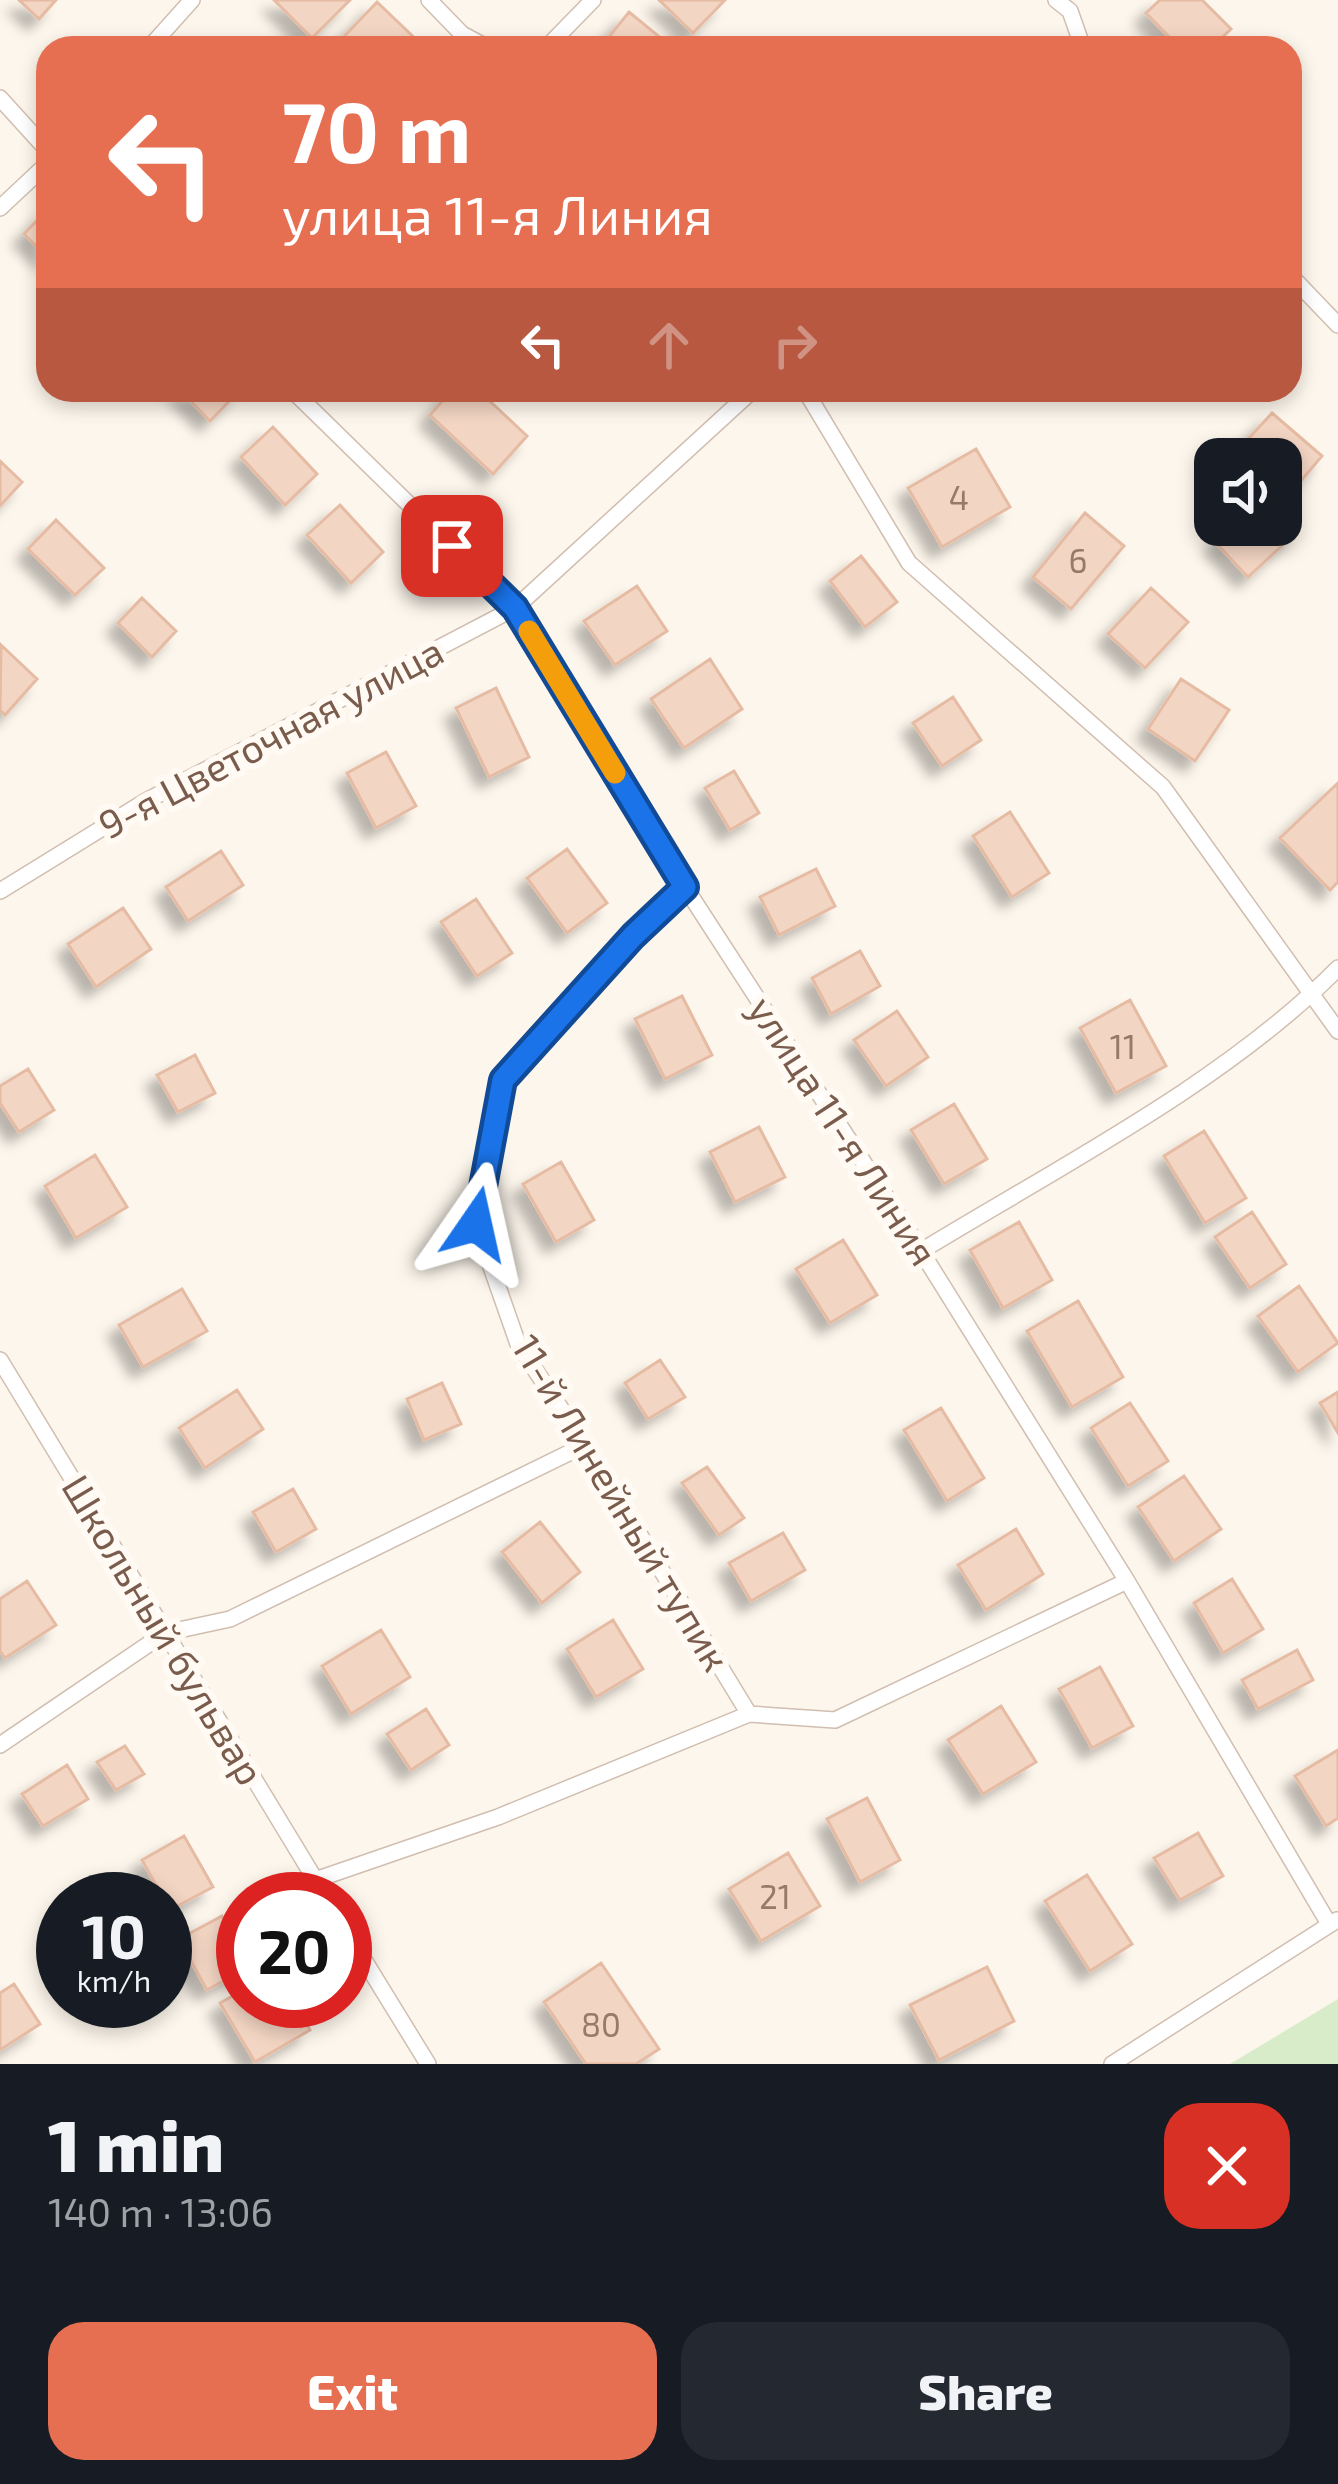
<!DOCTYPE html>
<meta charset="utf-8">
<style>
body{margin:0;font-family:"Exo 2",sans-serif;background:#242831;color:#f1f3f6;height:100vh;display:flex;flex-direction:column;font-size:45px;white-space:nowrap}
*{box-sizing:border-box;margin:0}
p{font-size:39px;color:#9ea1a6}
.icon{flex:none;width:66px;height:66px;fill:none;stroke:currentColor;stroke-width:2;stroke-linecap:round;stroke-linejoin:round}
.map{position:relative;height:2064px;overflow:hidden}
.details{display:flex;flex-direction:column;background:#171b24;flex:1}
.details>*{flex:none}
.hud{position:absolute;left:36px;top:36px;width:1266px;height:366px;border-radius:36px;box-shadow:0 6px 18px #0003;background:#e76f51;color:#fff;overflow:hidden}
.fabs{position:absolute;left:1194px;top:438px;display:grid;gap:24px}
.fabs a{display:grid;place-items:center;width:108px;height:108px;border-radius:24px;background:#171b24;box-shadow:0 6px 18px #0003;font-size:60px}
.speed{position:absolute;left:36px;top:1872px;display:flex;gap:24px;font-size:60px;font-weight:700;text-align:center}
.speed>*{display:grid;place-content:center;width:156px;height:156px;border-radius:50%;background:#171b24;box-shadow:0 6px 18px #0003;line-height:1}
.speed small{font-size:30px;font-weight:400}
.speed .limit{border:18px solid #d22;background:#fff;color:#111}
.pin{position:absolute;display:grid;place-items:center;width:102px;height:102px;color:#fff;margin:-51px;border-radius:24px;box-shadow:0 6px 18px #0006}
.me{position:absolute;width:132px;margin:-66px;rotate:11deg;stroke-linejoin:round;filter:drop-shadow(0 0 9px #0008)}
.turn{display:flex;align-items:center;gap:42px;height:252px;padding:0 48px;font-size:54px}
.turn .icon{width:156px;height:156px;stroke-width:2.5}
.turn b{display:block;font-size:84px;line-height:102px}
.lanes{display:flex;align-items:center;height:114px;padding:0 48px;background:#0003;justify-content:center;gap:60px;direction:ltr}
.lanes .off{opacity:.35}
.round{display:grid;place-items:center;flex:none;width:126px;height:126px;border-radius:36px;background:#242831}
.overview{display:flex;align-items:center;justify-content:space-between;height:204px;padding:0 48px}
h1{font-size:72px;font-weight:800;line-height:90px}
.cta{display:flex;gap:24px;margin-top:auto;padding:24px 48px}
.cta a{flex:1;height:138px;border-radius:36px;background:#e76f51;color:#fff;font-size:48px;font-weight:800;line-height:138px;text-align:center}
.cta a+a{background:#242831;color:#f1f3f6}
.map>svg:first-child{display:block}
</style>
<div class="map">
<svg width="1338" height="2064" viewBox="0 0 1338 2064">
<defs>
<filter id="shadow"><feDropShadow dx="-11" dy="11" stdDeviation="6" flood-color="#0004"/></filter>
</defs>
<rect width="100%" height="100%" fill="#fdf6ec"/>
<path fill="#d8ecc9" d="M1338 1999V2064H1230Z"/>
<path fill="#f3d5c3" stroke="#e6bba3" stroke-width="3" filter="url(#shadow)" d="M19 0H56L39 19Z
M274 0H350L312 38Z
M659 0H725L693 33Z
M1160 0H1202L1231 29 1211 48H1180L1146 13Z
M377 2 422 45 333 48Z
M629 12 667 43 663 48H600Z
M48 209V258L24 234Z
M180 390H240L210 421Z
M452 390H478L527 436 493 474 430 415Z
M1272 413 1322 456 1289 495 1281 488V459H1248L1238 450Z
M273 427 317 474 285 505 241 457Z
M976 449 1010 507 942 547 908 488Z
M0 461 22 482 0 506Z
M340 505 383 552 351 583 307 535Z
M1085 513 1124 546 1071 609 1033 577Z
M1281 515 1297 532 1248 577 1215 542 1234 525H1281Z
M56 520 104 568 75 595 28 549Z
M861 556 897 602 865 627 830 581Z
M637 586 667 631 615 665 584 621Z
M1151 588 1188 622 1145 668 1108 634Z
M142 598 176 631 152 657 118 623Z
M1 645 37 679 5 715 0 710Z
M710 659 742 709 684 748 651 699Z
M1181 679 1229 710 1195 761 1148 729Z
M496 688 529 757 489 777 456 708Z
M953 697 981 740 942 766 913 723Z
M386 752 416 806 376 828 347 773Z
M734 771 759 813 730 830 705 788Z
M1338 783V882L1330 890 1280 838Z
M1010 812 1049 873 1012 897 973 836Z
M567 849 607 903 567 933 527 878Z
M221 851 243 885 188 921 166 887Z
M816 869 835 906 779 935 760 897Z
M476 899 512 953 477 976 441 922Z
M123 908 151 949 96 987 68 944Z
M860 951 880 986 831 1014 812 978Z
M682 996 712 1055 665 1079 635 1019Z
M1130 1000 1166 1066 1116 1093 1080 1028Z
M897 1011 928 1057 886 1086 854 1040Z
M195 1055 215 1093 178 1112 157 1075Z
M28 1069 54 1110 19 1132 0 1103V1086Z
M954 1104 987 1159 944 1184 911 1130Z
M759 1127 785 1177 735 1202 710 1152Z
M1204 1131 1246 1198 1205 1223 1164 1156Z
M95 1155 127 1207 76 1238 45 1186Z
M561 1162 594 1220 556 1242 523 1184Z
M1252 1212 1286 1264 1250 1288 1215 1237Z
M1019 1222 1052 1280 1003 1308 970 1250Z
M843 1240 877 1295 830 1323 796 1269Z
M1299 1286 1338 1343 1298 1372 1258 1316Z
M182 1289 207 1331 143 1367 119 1325Z
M1078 1301 1123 1377 1072 1407 1027 1331Z
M660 1360 685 1397 648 1419 625 1383Z
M442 1383 461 1424 424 1440 407 1399Z
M237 1390 263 1429 205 1468 179 1428Z
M1338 1392V1433L1320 1403Z
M1130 1403 1168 1461 1128 1486 1091 1428Z
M941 1408 984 1478 947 1501 904 1430Z
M707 1467 744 1518 719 1535 682 1483Z
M1184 1476 1221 1529 1174 1561 1138 1507Z
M293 1489 316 1529 276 1552 253 1512Z
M540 1522 580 1572 542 1603 502 1552Z
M1016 1529 1043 1574 986 1610 958 1565Z
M783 1533 805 1570 751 1601 729 1563Z
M1232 1579 1263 1629 1223 1653 1194 1603Z
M27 1581 56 1625 5 1658 0 1651V1599Z
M613 1620 643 1669 596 1697 567 1649Z
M381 1630 410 1677 351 1714 322 1666Z
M1297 1650 1313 1680 1258 1709 1242 1680Z
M1100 1667 1133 1726 1092 1748 1059 1689Z
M1001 1706 1036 1762 983 1794 948 1740Z
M426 1709 449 1745 411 1770 387 1734Z
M125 1746 144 1774 116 1790 97 1762Z
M1338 1750V1818L1326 1826 1295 1776Z
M67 1765 88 1799 43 1826 22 1794Z
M867 1798 900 1860 860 1882 827 1819Z
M1198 1833 1223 1876 1180 1900 1154 1858Z
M184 1836 213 1887 170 1910 142 1860Z
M788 1853 820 1906 761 1941 729 1889Z
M1087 1875 1132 1944 1090 1971 1045 1901Z
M222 1916 243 1954V1970L207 1990 179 1939Z
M601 1963 659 2049 636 2064H586L544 2002Z
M987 1967 1014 2021 939 2060 910 2005Z
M14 1984 40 2024 0 2050V1993Z
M243 1990V2001H293L310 2030 255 2062 220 2003Z"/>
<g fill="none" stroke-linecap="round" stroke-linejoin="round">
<g stroke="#d1beb0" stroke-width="18">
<path id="service" d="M429 0 462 34 488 48
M1056 0 1070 11 1083 48
M149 48 192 0
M538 48 550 44 593 0
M0 98 48 151
M0 208 48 163
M1290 275 1338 325
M292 390 515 608 685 887 921 1251 1127 1581 1329 1924
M805 390 909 563 1163 787 1338 1031
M685 887 633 936 503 1080 476 1224 518 1344 585 1445 749 1714 835 1720 1127 1581
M0 891 146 801 515 608 753 390
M921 1251C1057 1168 1227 1081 1338 968
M0 1360 327 1899
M0 1745 165 1633 230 1619 585 1445
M315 1880 498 1817 749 1714
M345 1929 428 2064
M1112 2064 1337 1920"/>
</g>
<use href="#service" stroke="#fff" stroke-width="15"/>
</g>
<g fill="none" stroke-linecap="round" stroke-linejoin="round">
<g stroke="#114b97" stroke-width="30">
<path id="route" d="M452 546 515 608 685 887 633 936 503 1080 476 1224"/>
</g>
<use href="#route" stroke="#1a73e8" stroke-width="21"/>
<path stroke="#f59e0b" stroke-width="21" d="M529 631 615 773"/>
</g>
<g text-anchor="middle" stroke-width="12" stroke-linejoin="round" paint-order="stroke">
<g font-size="33" fill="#987a6a">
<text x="959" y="510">4</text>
<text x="1078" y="573">6</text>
<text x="1123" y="1059">11</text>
<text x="775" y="1909">21</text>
<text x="601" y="2037">80</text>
</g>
<g font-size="39" fill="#7a5c4d" stroke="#fffaf3">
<text transform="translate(271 738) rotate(-28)" y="14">9-я Цветочная улица</text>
<text transform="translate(843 1131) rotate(57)" y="14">улица 11-я Линия</text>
<text transform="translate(621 1503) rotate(59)" y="14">11-й Линейный тупик</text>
<text transform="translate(163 1630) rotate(59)" y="14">Школьный бульвар</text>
</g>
</g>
</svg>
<div class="fabs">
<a><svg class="icon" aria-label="sound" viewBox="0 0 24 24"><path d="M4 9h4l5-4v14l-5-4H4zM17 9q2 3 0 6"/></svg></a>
</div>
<div class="speed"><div>10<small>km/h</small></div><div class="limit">20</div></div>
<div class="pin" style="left:452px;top:546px;background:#d93025"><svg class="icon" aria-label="arrive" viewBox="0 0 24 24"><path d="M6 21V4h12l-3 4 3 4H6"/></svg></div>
<svg class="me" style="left:476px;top:1224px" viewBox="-20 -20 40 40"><path d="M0-17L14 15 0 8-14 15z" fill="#1a73e8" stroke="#fff" stroke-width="4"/></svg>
<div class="hud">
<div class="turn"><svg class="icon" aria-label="left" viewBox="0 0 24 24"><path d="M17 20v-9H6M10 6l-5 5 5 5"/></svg><div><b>70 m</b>улица 11-я Линия</div></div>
<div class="lanes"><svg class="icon" aria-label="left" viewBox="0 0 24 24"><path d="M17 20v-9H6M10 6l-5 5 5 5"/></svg><svg class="icon off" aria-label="ahead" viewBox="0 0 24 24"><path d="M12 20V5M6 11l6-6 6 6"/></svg><svg class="icon off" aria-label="right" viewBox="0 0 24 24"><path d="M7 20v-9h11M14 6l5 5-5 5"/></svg></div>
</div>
</div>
<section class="details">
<div class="overview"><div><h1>1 min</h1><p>140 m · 13:06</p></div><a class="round" style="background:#d93025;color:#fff"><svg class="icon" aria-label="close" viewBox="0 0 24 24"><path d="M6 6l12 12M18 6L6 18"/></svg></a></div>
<div class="cta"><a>Exit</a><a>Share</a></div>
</section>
